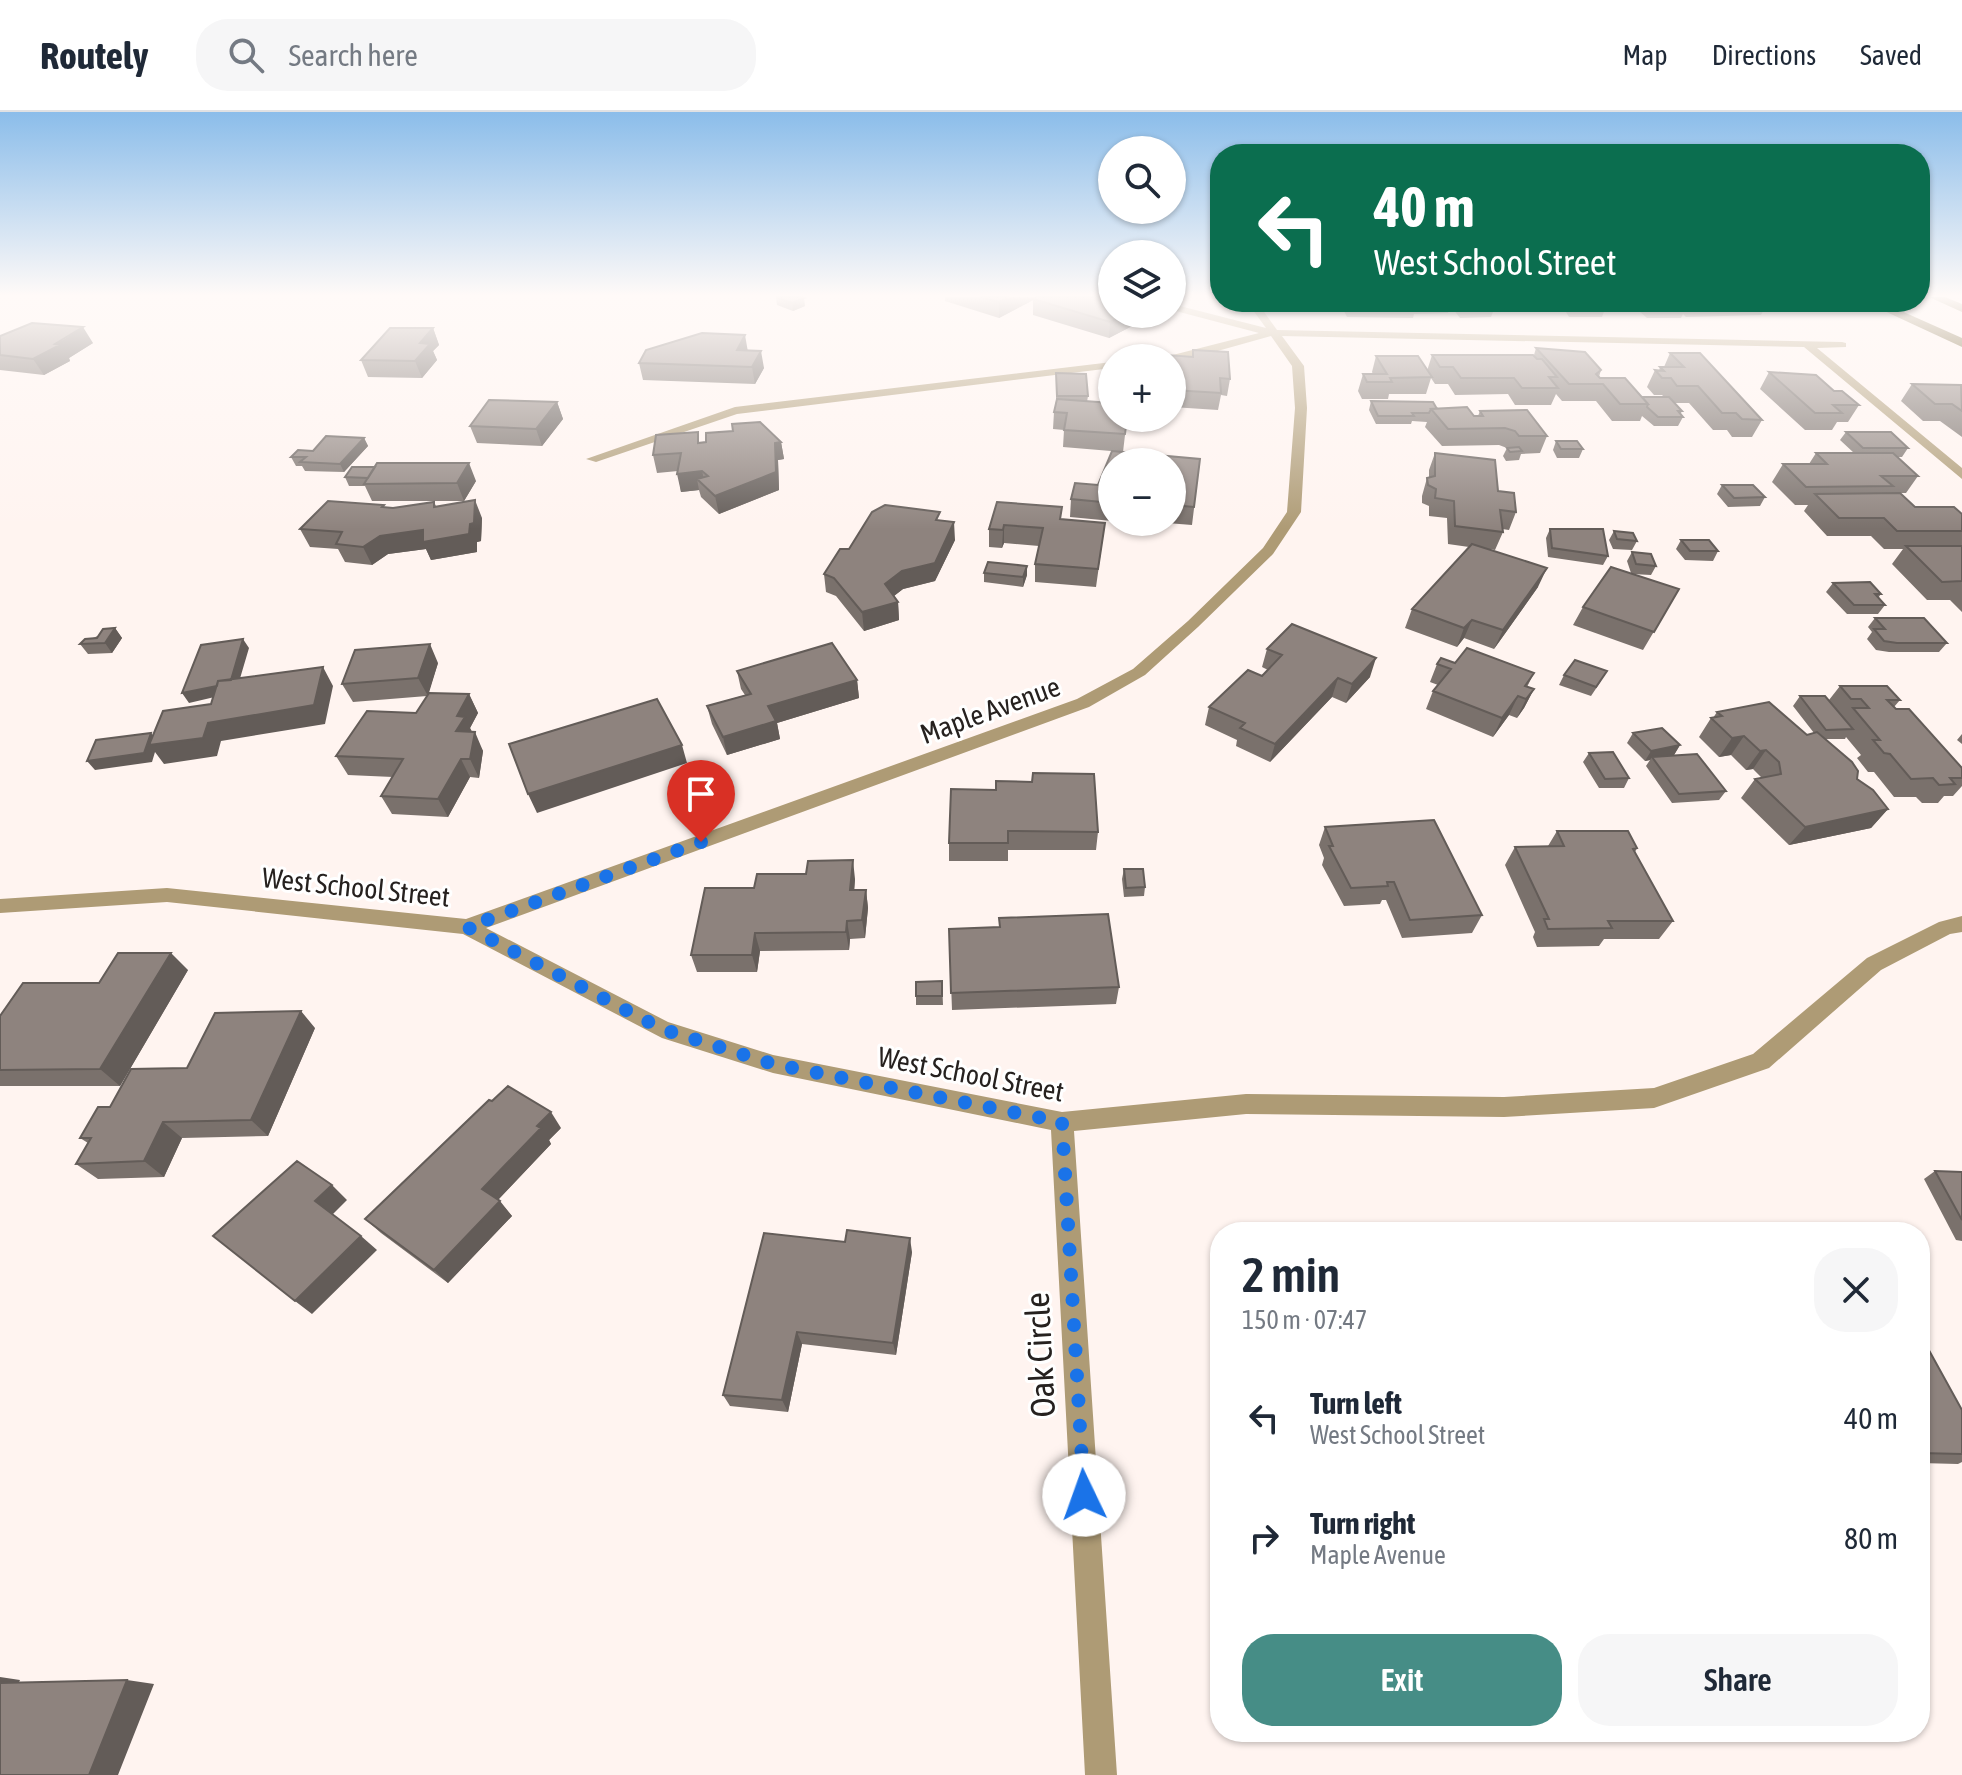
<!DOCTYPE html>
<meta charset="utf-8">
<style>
body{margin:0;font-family:"Asap Condensed",sans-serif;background:#f6f6f7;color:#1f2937;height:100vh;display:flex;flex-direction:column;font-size:30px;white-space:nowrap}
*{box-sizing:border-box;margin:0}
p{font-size:26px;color:#747a83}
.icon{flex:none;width:44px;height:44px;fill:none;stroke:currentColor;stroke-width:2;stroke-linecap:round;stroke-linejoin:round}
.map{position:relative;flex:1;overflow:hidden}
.panel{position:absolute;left:1210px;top:1110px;width:720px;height:520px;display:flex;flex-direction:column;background:#fff;border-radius:32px;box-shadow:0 2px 6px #0004}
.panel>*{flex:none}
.top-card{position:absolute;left:1210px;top:32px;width:720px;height:168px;border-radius:32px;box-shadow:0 2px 6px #0004;background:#0b6e4f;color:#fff;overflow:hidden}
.buttons{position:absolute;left:1098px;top:24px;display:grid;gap:16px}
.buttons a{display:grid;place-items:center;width:88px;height:88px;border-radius:50%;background:#fff;box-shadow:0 2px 6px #0004;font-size:40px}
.pin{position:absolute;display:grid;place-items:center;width:68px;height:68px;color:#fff;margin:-82px -34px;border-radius:50% 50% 50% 0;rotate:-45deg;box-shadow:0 0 8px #0007}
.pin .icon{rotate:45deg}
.me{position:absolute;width:88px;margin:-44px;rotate:357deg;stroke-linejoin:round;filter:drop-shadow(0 0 6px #0008)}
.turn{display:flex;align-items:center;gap:28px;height:168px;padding:0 32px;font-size:36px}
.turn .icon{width:104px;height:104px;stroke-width:2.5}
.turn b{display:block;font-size:56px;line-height:68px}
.round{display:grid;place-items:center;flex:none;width:84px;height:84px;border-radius:32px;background:#f6f6f7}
.summary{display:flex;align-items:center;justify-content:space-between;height:136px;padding:0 32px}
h1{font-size:48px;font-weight:600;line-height:60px}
.action{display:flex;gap:16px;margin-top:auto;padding:16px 32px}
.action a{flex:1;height:92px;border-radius:32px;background:#468d86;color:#fff;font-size:32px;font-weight:600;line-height:92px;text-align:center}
.action a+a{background:#f6f6f7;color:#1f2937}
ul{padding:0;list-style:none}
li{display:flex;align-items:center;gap:24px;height:120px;padding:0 32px}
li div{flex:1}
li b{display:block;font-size:30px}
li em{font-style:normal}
header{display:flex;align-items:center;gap:48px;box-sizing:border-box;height:112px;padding:0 40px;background:#fff;border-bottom:2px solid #e0e1e3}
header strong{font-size:38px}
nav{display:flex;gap:44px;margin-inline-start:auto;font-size:28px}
.search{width:560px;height:72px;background:#f6f6f7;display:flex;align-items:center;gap:20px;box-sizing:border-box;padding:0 28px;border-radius:32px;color:#747a83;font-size:30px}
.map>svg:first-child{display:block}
</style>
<header>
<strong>Routely</strong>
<div class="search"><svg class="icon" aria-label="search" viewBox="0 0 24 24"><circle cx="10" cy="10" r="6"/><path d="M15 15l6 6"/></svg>Search here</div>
<nav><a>Map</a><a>Directions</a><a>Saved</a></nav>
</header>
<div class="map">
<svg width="1962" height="1663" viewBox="0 0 1962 1663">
<rect width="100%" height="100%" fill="#fff4f0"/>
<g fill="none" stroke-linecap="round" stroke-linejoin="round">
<path fill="#ae9b75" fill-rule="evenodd" d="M1247 190H1257L1277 218 1842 230 1846 231V235L1817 236 1962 356V367L1804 235 1282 224 1304 254 1307 296 1301 400 1273 442 1198 515 1145 563 1089 595 486 816 668 910 773 943 1062 1000 1246 982 1504 985 1654 976 1753 942 1867 846 1939 810 1962 804V820L1950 822 1881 858 1769 956 1654 996 1504 1005 1246 1002 1074 1019 1117 1663H1085L1051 1018 773 961 662 926 463 822 167 790 0 801V787L167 776 466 807 1077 587 1133 557 1188 509 1263 436 1287 400 1295 296 1292 254 1271 224 1196 245 1172 249V246H1161L1259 221 1172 198V192L1266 216Z
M1112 250V256L737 302 596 350 586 347 735 295Z"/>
<path fill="#4f3900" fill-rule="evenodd" d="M1929 185H1945L1962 192V200Z
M1865 190H1881L1962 226V235Z"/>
</g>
<path fill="#7a716c" d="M776 185 805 194 793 199 777 193Z
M945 185H1097L1112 202H1135L1134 213 1109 226 1033 203V188L999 206 945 189Z
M1313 190H1524L1520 199 1493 200 1491 205 1460 206 1450 193 1448 201 1414 202 1413 206 1347 205 1344 199H1317Z
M1528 190H1768L1761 203 1686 205 1683 202 1681 206H1647L1639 199 1608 200 1605 197 1602 205H1569L1566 200H1537Z
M433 216 439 233 433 239 437 248 422 266 368 265 361 248Z
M0 224 93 231 69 246 70 249 44 263 0 258Z
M1536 236 1601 258 1599 265 1600 266 1642 285H1664L1662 283H1654L1647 275 1655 258 1659 259 1660 255H1664L1670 241 1762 308 1752 325H1732L1727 318H1713L1689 291H1674L1682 299 1680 303 1683 305 1678 314H1654L1642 304 1640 309H1612L1596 289H1562L1556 282 1551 293H1515L1508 282 1455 283 1448 272H1435L1431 266 1426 282H1389L1388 287H1362L1358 279 1363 262H1373L1372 260 1376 244 1427 259 1432 243H1534Z
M748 239 764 256 755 272 643 268 639 251Z
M1172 246 1230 267 1227 284 1221 283 1218 298 1172 295Z
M1769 260 1834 279 1859 293 1848 310H1837L1832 318H1805L1760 277Z
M1056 261 1088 284 1087 290 1110 302 1127 306 1123 340 1063 335 1064 318 1053 317 1054 300 1056 289Z
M1912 272 1962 274V325L1940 309H1923L1901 289Z
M1371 289 1437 297 1474 304H1478L1480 299 1547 324 1540 341 1521 342 1519 348 1506 349 1503 344 1507 336 1499 333 1442 334 1425 315 1427 310 1412 309 1411 312H1376L1369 298Z
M557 290 563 307 542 334 477 331 470 314Z
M1846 320 1908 336 1902 345H1898L1918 364 1906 381H1900L1915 395 1962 402V500L1950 488H1927L1892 452 1903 437H1884L1871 424H1827L1804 399 1808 393H1795L1772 370 1783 352H1809L1816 341H1854L1840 328Z
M364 326 368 334 344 360 305 359 302 354H296L291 345Z
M1556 329 1583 337 1579 346H1557L1553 338Z
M781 330 784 347 778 348 779 378 719 402 701 385 699 378 681 380 678 359 657 361 653 343 700 331Z
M1112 339 1200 347 1192 413 1167 411V414L1120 410H1172V350H1112V409L1070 405 1071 387 1075 371 1098 373Z
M1435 341 1498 379 1516 400 1509 418 1502 417 1503 420 1495 438 1489 437 1538 475 1494 537 1464 526 1457 535 1405 516 1412 497 1469 435 1448 432 1447 406 1429 404V394L1422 391V384L1427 366H1429V358Z
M345 365 476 369 464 389H372L365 374H349Z
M1722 373 1765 385 1760 394 1728 395 1717 382Z
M434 390 436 394 482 406 481 429 477 430V440L431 448 426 437 388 442 372 453 345 450 338 437 310 435 300 417 385 395 393 396Z
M997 390 1061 408 1105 411 1096 475 1035 470V452L1039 434 1004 431 1002 436 989 435V417Z
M940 409 955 428 935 469 903 477 894 484 898 490 899 508 864 519 836 484 826 480 824 462 849 437Z
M1550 417 1608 444 1603 453 1548 445 1546 426Z
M1614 419 1637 429 1632 438 1613 437 1609 428Z
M1681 428 1718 439 1713 449 1685 448 1676 437Z
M1632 440 1656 454 1651 463 1632 462 1679 477 1643 538 1573 513 1583 495 1631 461 1627 449Z
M984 461 1027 463 1023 475 984 470Z
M1833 471 1881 482 1878 486 1885 493 1878 502H1847L1826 480Z
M1875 506 1947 531 1939 540H1889L1876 538 1867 527 1872 520 1868 515Z
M115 516 122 526 112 541 88 542 80 532Z
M1267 537 1370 565 1346 591 1332 585 1270 650 1236 634 1237 628 1205 613 1209 595 1262 564 1268 558 1262 555Z
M438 551 428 582H469L478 601 470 616 483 639 479 666 470 665 448 705 392 702 381 684 393 665 348 663 336 644 416 601 427 584 353 590 342 572Z
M1455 551 1534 561 1527 575 1534 577 1524 596 1517 606 1509 603 1493 625 1426 597 1433 579 1438 573 1430 570 1437 552Z
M737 559 857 568 859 586 777 611 780 627 727 643 712 612 707 594 745 583 741 577Z
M1564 563 1601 569 1591 584 1559 573Z
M1840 574 1900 588 1894 595 1962 656V674L1953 684H1944L1938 691H1922L1916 685H1894L1874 660H1868L1857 646 1861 643 1846 625 1845 627H1825L1857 667 1888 697 1871 716 1789 733 1741 686 1755 667 1762 666 1753 657 1746 658 1731 643 1719 645 1699 625 1711 606H1713L1717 600 1807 623 1814 621 1793 594 1800 584 1829 588Z
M1633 621 1680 633 1674 643 1726 679 1719 688 1672 691 1646 654 1650 648 1645 649 1627 631Z
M1962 622V632L1957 628Z
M1589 641 1629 666 1624 676H1599L1583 650Z
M951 677 1098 720 1096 738H1008V749H949V731Z
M1325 715 1482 803 1472 821 1402 826 1386 788H1382L1380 792 1344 794 1322 753 1324 746 1319 733Z
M1557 719 1637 736 1635 740 1673 809 1659 827H1604L1599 834 1537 835 1533 825 1535 820 1505 753 1515 735 1548 734Z
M1124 757 1145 775 1144 784 1124 785 1122 767Z
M855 767 854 778H866L868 796 865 826 850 827 849 838 760 839 757 860H697L691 843 754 776Z
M999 806 1119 875 1116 892 952 898 949 817 999 815Z
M188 858 120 974H0V904L99 871Z
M942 869 943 893H916V884Z
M315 916 268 1024 182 1026 164 1065 98 1067 76 1052 88 1031 80 1026 110 995 187 956Z
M561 1016 549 1028 551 1032 498 1088 512 1104 448 1171 381 1121 365 1107Z
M1935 1059 1962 1060V1129L1956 1128 1924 1067Z
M764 1121 912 1140 896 1243 802 1232 788 1300 730 1294 723 1283Z
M1920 1222 1962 1342V1350L1958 1352 1920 1351Z"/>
<path fill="#635c58" d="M1009 185H1039L999 206V190Z
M804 186 805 194 793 199 792 191Z
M1126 202H1135L1134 213 1109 226 1110 210Z
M83 215 93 231 69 246 70 249 44 263 33 247Z
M433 216 439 233 433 239 437 248 422 266 415 249 420 231Z
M745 223 748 240 737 238Z
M761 239 764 256 755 272 752 255Z
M557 290 563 307 542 334 536 317Z
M364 326 368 334 344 360 340 352Z
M781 330 784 347 778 348 779 378 719 402 715 384 775 331Z
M469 351 476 369 464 389 457 371Z
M702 359 706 376 697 367 699 378 681 380 677 362Z
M475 388 482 406 481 429 477 430V440L431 448 426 437 388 442 372 453 363 435 380 424 470 412Z
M954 410 955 428 935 469 903 477 886 490 885 472Z
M1004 413V431L1002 436 1003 418Z
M1027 454V463L1023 475V465Z
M1547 456 1538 475 1494 537 1503 518Z
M898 490 899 508 864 519 862 500Z
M1472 508 1464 526 1457 535 1464 516Z
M115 516 122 526 112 541 105 531Z
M243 527 249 536 236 580 189 591 182 581Z
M430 532 438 551 428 584 418 566Z
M1376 546 1370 565 1346 591 1352 572Z
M323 555 333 574 325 612 221 629 217 644 164 652 155 640 152 650 95 658 87 649 151 621 158 630Z
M1338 566 1332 585 1270 650 1275 632Z
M857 568 859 586 777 611 780 627 727 643 723 625 768 594Z
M1534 577 1524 596 1517 606 1526 587Z
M469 582 478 601 470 616 473 623 456 619 457 604Z
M1518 584 1509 603 1493 625 1502 606Z
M475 620 483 639 479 666 470 647Z
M1744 624 1731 643 1719 645 1732 626Z
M682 633 687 651 537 701 528 682Z
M1680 633 1674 643 1652 645 1650 648 1645 649 1651 639Z
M1766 638 1753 657 1746 658 1760 639Z
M461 647 470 665 448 705 438 687Z
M1888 697 1871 716 1789 733 1805 715Z
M853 748 855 767 853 796 850 778Z
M866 778 868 796 865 826 862 808Z
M847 809 850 827 849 838 846 820Z
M755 821 760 839 757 860 752 843Z
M171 841 188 858 120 974 100 957Z
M301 899 315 916 268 1024 251 1008Z
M551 1000 561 1016 549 1028 551 1032 494 1092 482 1077 537 1014Z
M163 1010 182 1026 164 1065 144 1049Z
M332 1073 347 1088 331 1104 315 1089Z
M500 1089 512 1104 448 1171 434 1158Z
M361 1124 377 1138 312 1202 295 1189Z
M910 1126 912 1140 896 1243 893 1231Z
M797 1220 802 1232 788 1300 782 1288Z
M0 1565 20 1568 17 1575 0 1573Z
M127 1568 154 1572 118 1663H89Z"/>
<path fill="#8e837e" stroke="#635c58" stroke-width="2" d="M776 185H799L804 186 792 191Z
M981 185H1009L999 190Z
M1037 185H1097L1112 190V202H1126L1110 210 1033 187Z
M32 211 83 215 55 232 60 233 33 247 0 243V224Z
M390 216H433L420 231 430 232 415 249 361 248Z
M702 221 745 223 737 238 761 239 752 255 639 251 646 238Z
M1536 236 1585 240 1601 258 1596 262 1600 266H1625L1648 292H1620L1603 272H1569Z
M1193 238 1228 240 1230 267 1220 266 1221 281 1172 278V246H1153V242L1193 245Z
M1670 241H1700L1762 308 1742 307 1736 301H1722L1698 274H1677L1671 266H1662L1655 258 1664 259 1660 255H1684Z
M1432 243H1533L1537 247H1542L1557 265H1549L1558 276H1522L1514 266H1461L1453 255H1440Z
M1376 244H1418L1432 265 1390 266 1392 270H1367L1363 262H1387Z
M1769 260 1816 263 1834 279H1842L1859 293H1833L1842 301H1815Z
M1056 261 1086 262 1088 284H1057Z
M1912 272 1961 273 1962 299 1952 292H1935Z
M1642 285H1669L1682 299H1678L1683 305H1658L1647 295 1648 292Z
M1057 287 1111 291 1110 302H1112V306H1127L1125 322 1064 318 1067 301 1054 300Z
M489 288 557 290 536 317 470 314Z
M1371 289 1433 290 1437 297H1431L1429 301H1412L1414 304H1378Z
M1467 295 1474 304H1483L1480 299 1527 298 1547 324H1519L1515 319 1505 316 1448 317 1431 297Z
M760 310 781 330 775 331 776 360 715 384 697 367 708 364 702 359 677 362 681 341 653 343 656 323 698 320V331L706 330V321L733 319 732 312Z
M1846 320H1891L1908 336H1863Z
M326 324 364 326 340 352 300 350 306 345H291L298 338 313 339Z
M1556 329H1577L1583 337H1561Z
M1519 335 1522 339 1510 340 1507 336Z
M1112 339 1200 347 1194 395 1172 393V350H1112V391L1071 387 1075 371 1098 373Z
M1435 341 1495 348 1498 379 1514 381 1516 400 1500 398 1503 420 1455 414 1454 389 1435 386 1436 377 1428 373 1427 366 1435 364Z
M1816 341H1893L1918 364H1881L1893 374 1806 375 1783 352H1827Z
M377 351H469L457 371 364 372Z
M352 355H375L368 366 345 365Z
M1722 373H1753L1765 385 1734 386Z
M1900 381 1915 395H1954L1962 402V419H1897L1884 406H1839L1815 382Z
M475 388 474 411 470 412 469 422 423 430V418L380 424 363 435 336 432 342 420 300 417 328 389 384 393 382 395 393 396 434 390V395Z
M997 390 1062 395 1060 407 1105 411 1098 457 1035 452 1043 416 1004 413 1003 418 989 417Z
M885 393 940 400 936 408 954 410 935 451 902 459 885 472 898 490 862 500 834 466 824 462 840 437H849L872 400Z
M1550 417H1603L1608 444 1552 436Z
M1614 419 1633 421 1637 429 1617 427Z
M1681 428H1709L1718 439H1690Z
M1472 432 1547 456 1503 518 1472 508 1464 516 1412 497Z
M1906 434H1962V469L1942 470Z
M1632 440 1651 442 1656 454 1636 452Z
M988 450 1027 454 1023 465 984 461Z
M1611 455 1679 477 1654 520 1583 495Z
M1870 470 1881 482H1875L1885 493H1854L1833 471Z
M1875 506H1924L1947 531H1897L1884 529 1874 517H1885Z
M1292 512 1376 546 1352 572 1338 566 1275 632 1240 616 1245 611 1209 595 1248 558 1262 564 1282 543 1267 537Z
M115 516 105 531 80 532 85 527 97 526 103 517Z
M243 527 231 568 218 569 217 574 182 581 201 533Z
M832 531 857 568 768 594 776 609 723 625 707 594 751 582 737 559Z
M430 532 418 566 342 572 355 538Z
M1467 536 1534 561 1525 574 1534 577 1526 587 1518 584 1502 606 1433 579 1451 557 1437 552 1441 546 1455 551Z
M1575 548 1607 559 1596 575 1564 563Z
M323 555 314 593 208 611 203 626 149 633 163 599 211 592 218 569Z
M1840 574H1887L1900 588H1887L1896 597H1909L1962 656V666H1950L1955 672 1939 673 1933 666 1911 667 1890 642 1884 641 1873 628H1880L1853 596H1869L1861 587H1851Z
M429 581 469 582 457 604 465 605 456 619 475 620 470 647H461L438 687 381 684 403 647 336 644 367 599 416 601Z
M1800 584H1825L1853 617 1826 618Z
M657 587 682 633 528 682 509 632Z
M1769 590 1807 623 1817 620 1852 650 1858 659 1857 667 1873 678 1888 697 1805 715 1755 667 1781 662 1779 650 1766 638 1760 639 1744 624 1732 626 1711 606 1722 604 1717 600Z
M1662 616 1680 633 1651 639 1633 621Z
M151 621 144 641 87 649 96 628Z
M1613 640 1629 666 1605 667 1589 641Z
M1697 642 1726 679 1679 682 1652 645Z
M1033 661 1094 662 1098 720 1008 719V731H949L951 677 996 678V669L1032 670Z
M1434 708 1482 803 1410 808 1394 770H1387L1388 774 1351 776 1329 734H1333L1325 715Z
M1557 719H1628L1637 736 1633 737 1673 809H1608L1612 816 1548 817 1544 807H1549L1515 735 1564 734Z
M853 748 850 778H866L862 808 847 809 846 820 755 821 752 843H691L705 776H754L757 762H806L808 749Z
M1124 757H1143L1145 775 1126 776Z
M1108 802 1119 875 951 881 949 817 1000 815 999 806Z
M118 841H171L100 957 0 958V904L23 871H99Z
M942 869V884H916V870Z
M301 899 251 1008 163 1010 144 1049 76 1052 91 1026H80L98 995H110L131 957 187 956 215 901Z
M508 974 551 1000 537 1014 541 1016 482 1077 500 1089 434 1158 365 1107 489 988 492 989Z
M297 1049 332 1073 315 1089 361 1124 295 1189 213 1124Z
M1935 1059 1962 1060V1108Z
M847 1118 910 1126 893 1231 797 1220 782 1288 723 1283 764 1121 845 1130Z
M1920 1222 1962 1298V1342L1920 1341Z
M127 1568 89 1663H0V1571Z"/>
<linearGradient id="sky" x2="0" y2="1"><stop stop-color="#8bbdea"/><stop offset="0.44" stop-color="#fffaf8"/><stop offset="1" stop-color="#fffaf8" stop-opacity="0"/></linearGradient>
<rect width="1962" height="417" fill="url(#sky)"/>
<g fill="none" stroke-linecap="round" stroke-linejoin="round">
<path stroke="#1a73e8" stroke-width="14" stroke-dasharray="0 25.2" d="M701 730 467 815 662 917 773 952 1062 1010 1084 1383"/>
</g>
<g text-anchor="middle" stroke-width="6" stroke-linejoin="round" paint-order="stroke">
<g font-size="28" fill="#26211f" stroke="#fff">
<text transform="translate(990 598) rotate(-20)" y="10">Maple Avenue</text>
<text transform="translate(356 775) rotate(6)" y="10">West School Street</text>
<text transform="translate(971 962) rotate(11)" y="10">West School Street</text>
</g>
<g font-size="34" fill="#26211f" stroke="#fff">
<text transform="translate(1040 1243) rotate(-93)" y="12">Oak Circle</text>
</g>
</g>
</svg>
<div class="buttons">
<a><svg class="icon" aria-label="search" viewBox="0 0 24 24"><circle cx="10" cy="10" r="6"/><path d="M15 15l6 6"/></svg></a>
<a><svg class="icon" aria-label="layers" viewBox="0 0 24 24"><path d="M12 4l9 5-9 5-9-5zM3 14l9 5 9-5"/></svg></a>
<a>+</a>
<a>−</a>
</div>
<div class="pin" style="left:701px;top:730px;background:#d93025"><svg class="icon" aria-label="arrive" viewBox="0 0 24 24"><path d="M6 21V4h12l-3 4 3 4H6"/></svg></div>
<svg class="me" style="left:1084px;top:1383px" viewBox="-20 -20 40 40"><circle r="19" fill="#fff"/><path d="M0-13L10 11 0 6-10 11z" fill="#1a73e8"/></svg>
<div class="top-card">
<div class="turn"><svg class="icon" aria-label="left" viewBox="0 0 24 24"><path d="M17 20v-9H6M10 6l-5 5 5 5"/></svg><div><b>40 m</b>West School Street</div></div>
</div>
<section class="panel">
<div class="summary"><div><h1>2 min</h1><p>150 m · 07:47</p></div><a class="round"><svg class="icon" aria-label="close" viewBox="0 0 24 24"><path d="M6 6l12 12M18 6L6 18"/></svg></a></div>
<ul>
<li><svg class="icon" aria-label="left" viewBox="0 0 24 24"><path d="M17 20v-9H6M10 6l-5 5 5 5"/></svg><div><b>Turn left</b><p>West School Street</p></div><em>40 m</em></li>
<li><svg class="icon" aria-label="right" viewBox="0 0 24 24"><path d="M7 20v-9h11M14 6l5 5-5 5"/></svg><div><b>Turn right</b><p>Maple Avenue</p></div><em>80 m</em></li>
</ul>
<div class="action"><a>Exit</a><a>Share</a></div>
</section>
</div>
